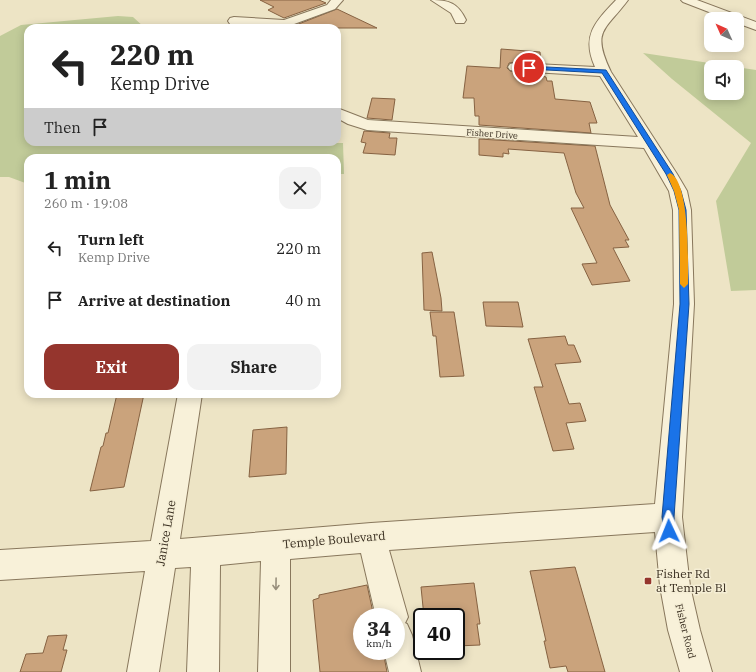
<!DOCTYPE html>
<meta charset="utf-8">
<style>
body{margin:0;font-family:"IBM Plex Serif",serif;background:#f2f2f2;color:#222;height:100vh;display:flex;flex-direction:column;font-size:15px;white-space:nowrap}
*{box-sizing:border-box;margin:0}
p{font-size:13px;color:#767676}
.icon{flex:none;width:22px;height:22px;fill:none;stroke:currentColor;stroke-width:2;stroke-linecap:round;stroke-linejoin:round}
.map{position:relative;flex:1;overflow:hidden}
.side{position:absolute;left:24px;top:154px;width:317px;height:244px;display:flex;flex-direction:column;background:#fff;border-radius:12px;box-shadow:0 2px 10px #0003}
.side>*{flex:none}
.top-card{position:absolute;left:24px;top:24px;width:317px;height:122px;border-radius:12px;box-shadow:0 2px 10px #0003;background:#fff;color:#222;overflow:hidden}
.needle{width:26px;rotate:315deg}
.fabs{position:absolute;left:704px;top:12px;display:grid;gap:8px}
.fabs a{display:grid;place-items:center;width:40px;height:40px;border-radius:8px;background:#fff;box-shadow:0 2px 10px #0003;font-size:20px}
.speed{position:absolute;left:353px;top:608px;display:flex;gap:8px;font-size:20px;font-weight:700;text-align:center}
.speed>*{display:grid;place-content:center;width:52px;height:52px;border-radius:50%;background:#fff;box-shadow:0 2px 10px #0003;line-height:1}
.speed small{font-size:10px;font-weight:400}
.speed .limit{border:2px solid #111;border-radius:6px;background:#fff;color:#111}
.pin{position:absolute;display:grid;place-items:center;width:34px;height:34px;color:#fff;margin:-17px;border:2px solid #fff;border-radius:50%;box-shadow:0 1px 4px #0007}
.me{position:absolute;width:44px;margin:-22px;rotate:358deg;stroke-linejoin:round;filter:drop-shadow(0 0 3px #0008)}
.turn{display:flex;align-items:center;gap:14px;height:84px;padding:0 20px;font-size:18px}
.turn .icon{width:52px;height:52px;stroke-width:2.5}
.turn b{display:block;font-size:28px;line-height:34px}
.then{display:flex;align-items:center;height:38px;padding:0 20px;background:#0003;gap:8px;font-size:15px}
.round{display:grid;place-items:center;flex:none;width:42px;height:42px;border-radius:12px;background:#f2f2f2}
.headline{display:flex;align-items:center;justify-content:space-between;height:68px;padding:0 20px}
h1{font-size:24px;font-weight:700;line-height:30px}
.primary-button{display:flex;gap:8px;margin-top:auto;padding:8px 20px}
.primary-button a{flex:1;height:46px;border-radius:12px;background:#95352d;color:#fff;font-size:16px;font-weight:700;line-height:46px;text-align:center}
.primary-button a+a{background:#f2f2f2;color:#222}
ul{padding:0;list-style:none}
li{display:flex;align-items:center;gap:12px;height:52px;padding:0 20px}
li div{flex:1}
li b{display:block;font-size:15px}
li em{font-style:normal}
.map>svg:first-child{display:block}
</style>
<div class="map">
<svg width="756" height="672" viewBox="0 0 756 672">
<rect width="100%" height="100%" fill="#ede4c5"/>
<path fill="#c1cb99" fill-rule="evenodd" d="M118 16 133 17 145 28H28V142L343 143 344 174H337V158H28V184L9 177H0V36L21 25Z
M643 53 756 70V290L731 291 716 201 751 143 672 79ZM711 67H737V93H711Z"/>
<path fill="#caa37c" stroke="#866242" d="M260 0H319L326 3 284 18 268 10 274 7Z
M337 9 377 28H302L296 25Z
M501 49 540 52 541 63 515 62 509 63 507 68 510 71 541 74 542 76 546 77 547 81H552L555 99 590 102 597 123H589L591 133 479 125V116H475L474 98H463L467 66 500 68Z
M372 98 395 99 392 120 367 118Z
M364 131 390 133 389 138H397L395 155 363 153 366 143 361 142Z
M479 139 595 146 610 205 629 240H625L629 247 613 248 630 281 592 285 582 264 597 263 571 208H584L576 193 564 153 508 149 509 154 503 153V157L479 155Z
M432 252 441 298 442 311 424 310 422 253Z
M483 302H518L523 327 486 326Z
M430 312H454L464 376 440 377 436 336H433Z
M565 336 568 345H574L581 362 555 364 569 404 580 403 586 421 566 423 574 449 553 451 534 387H543L528 339Z
M117 394H144L124 487 90 491 101 447 103 446 106 433H108Z
M287 427 286 474 249 477 253 430Z
M575 567 592 626 605 672H568L566 666 550 668 544 641H546L530 571Z
M474 583 480 624H477L480 645 456 646V617H424L421 587Z
M367 585 374 617H362V651H383L387 672H320L313 600 319 598V595Z
M67 635 63 650H67L61 672H20L26 654 43 653 48 636Z"/>
<g fill="none" stroke-linecap="round" stroke-linejoin="round">
<g stroke="#88775c" stroke-width="2">
<path id="minor" d="M331 0H343L335 9 286 27 276 28 234 25 230 24 228 21 230 18 234 17 284 20 327 5Z
M431 0C449 0 458 3 466 20L464 23H456L451 13Z
M616 0H628C605 31 591 30 611 72L677 174 687 191 691 210 694 304 682 517 690 586 700 630 712 672H680L668 630 660 586 655 532 389 550 408 617 405 623 407 624 412 635 421 672H389L384 651H396V617H376L361 553 290 559V672H258L261 561 220 565 219 672H187L191 567 175 568 159 672H127L145 571 0 580V550L151 541 178 394H202L180 539 371 523 655 504 674 304 673 210 669 191 644 148 367 130 348 124 337 118V108L368 120 638 137 600 76 515 71 510 70 508 67 510 64 515 63 595 67C581 36 595 22 616 0Z
M681 0H697L756 22V30L737 23V19H727L683 2Z"/>
</g>
<use href="#minor" fill="#f8f1d9" fill-rule="evenodd"/>
</g>
<defs><path id="oneway-shaft" d="M-6 0H5M1.5-3L5.5 0L1.5 3" fill="none" stroke-width="1.6" stroke-linecap="round" stroke-linejoin="round"/></defs>
<use stroke="#988f7c" href="#oneway-shaft" transform="translate(276 584) rotate(91)"/>
<path fill="#1a73e8" stroke="#114b97" d="M527 66 606 70 673 174 681 191 686 210 689 304 674 517 675 531 674 535 669 537 665 535 662 517 680 304 679 210 674 191 666 174 602 73 529 69H527Z"/>
<path fill="#f59e0b" d="M670 173C690 181 688 264 688 284L684 288 680 284 679 210 674 191 667 175Z"/>
<rect fill="#95352d" stroke="#f5eed5" stroke-width="1.5" x="644" y="577" width="8" height="8" rx="2"/>
<g text-anchor="middle" stroke-width="3" stroke-linejoin="round" paint-order="stroke">
<g font-size="9" fill="#382d1f" stroke="#f5eed5">
<text transform="translate(492 134) rotate(4)" y="3">Fisher Drive</text>
</g>
<g font-size="10" fill="#382d1f" stroke="#f5eed5">
<text transform="translate(686 631) rotate(76)" y="4">Fisher Road</text>
</g>
<g font-size="12" fill="#382d1f" stroke="#f5eed5">
<text transform="translate(166 533) rotate(-80)" y="4">Janice Lane</text>
<text transform="translate(334 540) rotate(-5)" y="4">Temple Boulevard</text>
</g>
<g font-size="12" fill="#382d1f" stroke="#f5eed5" text-anchor="start">
<text x="656" y="578">Fisher Rd<tspan x="656" dy="14">at Temple Bl</tspan></text>
</g>
</g>
</svg>
<div class="fabs">
<a><svg class="needle" viewBox="-14 -14 28 28"><path d="M0-13l5 13h-10z" fill="#e53935"/><path d="M0 13l5-13h-10z" fill="#767676"/></svg></a>
<a><svg class="icon" aria-label="sound" viewBox="0 0 24 24"><path d="M4 9h4l5-4v14l-5-4H4zM17 9q2 3 0 6"/></svg></a>
</div>
<div class="speed"><div>34<small>km/h</small></div><div class="limit">40</div></div>
<div class="pin" style="left:529px;top:68px;background:#d93025"><svg class="icon" aria-label="arrive" viewBox="0 0 24 24"><path d="M6 21V4h12l-3 4 3 4H6"/></svg></div>
<svg class="me" style="left:669px;top:531px" viewBox="-20 -20 40 40"><path d="M0-17L14 15 0 8-14 15z" fill="#1a73e8" stroke="#fff" stroke-width="4"/></svg>
<div class="top-card">
<div class="turn"><svg class="icon" aria-label="left" viewBox="0 0 24 24"><path d="M17 20v-9H6M10 6l-5 5 5 5"/></svg><div><b>220 m</b>Kemp Drive</div></div>
<div class="then">Then<svg class="icon" aria-label="arrive" viewBox="0 0 24 24"><path d="M6 21V4h12l-3 4 3 4H6"/></svg></div>
</div>
<section class="side">
<div class="headline"><div><h1>1 min</h1><p>260 m · 19:08</p></div><a class="round"><svg class="icon" aria-label="close" viewBox="0 0 24 24"><path d="M6 6l12 12M18 6L6 18"/></svg></a></div>
<ul>
<li><svg class="icon" aria-label="left" viewBox="0 0 24 24"><path d="M17 20v-9H6M10 6l-5 5 5 5"/></svg><div><b>Turn left</b><p>Kemp Drive</p></div><em>220 m</em></li>
<li><svg class="icon" aria-label="arrive" viewBox="0 0 24 24"><path d="M6 21V4h12l-3 4 3 4H6"/></svg><div><b>Arrive at destination</b></div><em>40 m</em></li>
</ul>
<div class="primary-button"><a>Exit</a><a>Share</a></div>
</section>
</div>
